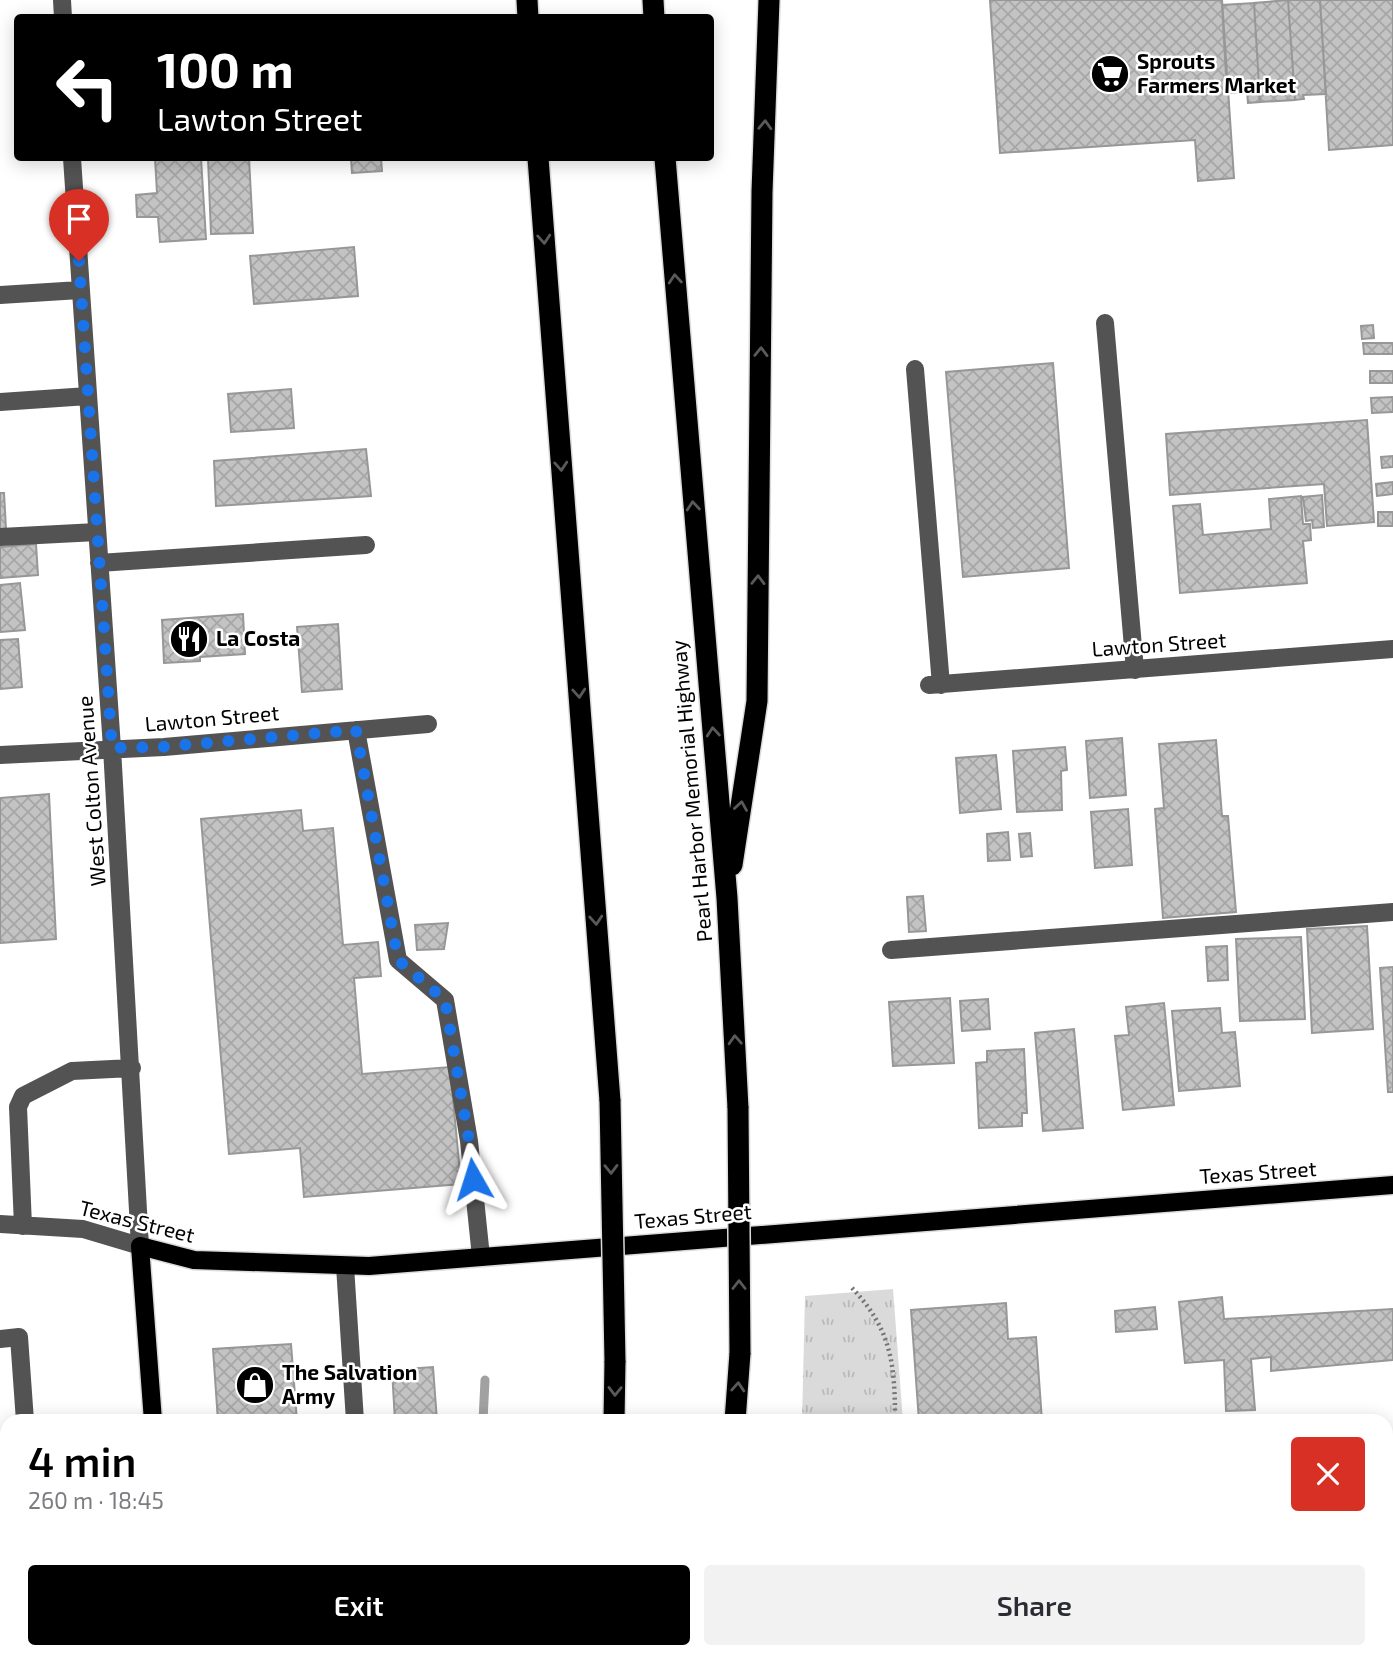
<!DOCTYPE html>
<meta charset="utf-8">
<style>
body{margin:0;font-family:"Exo 2",sans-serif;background:#f2f2f3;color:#2b2b33;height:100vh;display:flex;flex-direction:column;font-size:26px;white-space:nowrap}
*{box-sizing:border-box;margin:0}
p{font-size:23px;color:#7c7c81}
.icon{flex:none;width:38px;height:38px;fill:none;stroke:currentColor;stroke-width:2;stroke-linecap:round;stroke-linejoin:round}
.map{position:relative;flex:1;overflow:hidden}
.sheet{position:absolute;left:0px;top:1414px;width:1393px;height:245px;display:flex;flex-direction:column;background:#fff;border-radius:21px 21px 0 0;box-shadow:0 4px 18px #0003}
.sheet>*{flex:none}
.guide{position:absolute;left:14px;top:14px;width:700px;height:147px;border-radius:7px;box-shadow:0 4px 18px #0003;background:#000;color:#fff;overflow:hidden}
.pin{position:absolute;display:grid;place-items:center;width:60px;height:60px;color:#fff;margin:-72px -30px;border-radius:50% 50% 50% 0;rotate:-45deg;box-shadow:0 0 7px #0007}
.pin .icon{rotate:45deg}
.me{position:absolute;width:77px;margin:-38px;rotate:354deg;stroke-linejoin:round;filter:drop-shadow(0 0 5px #0008)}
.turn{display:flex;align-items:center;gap:24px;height:147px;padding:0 28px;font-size:32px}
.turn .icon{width:91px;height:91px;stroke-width:2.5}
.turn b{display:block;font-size:49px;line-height:60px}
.round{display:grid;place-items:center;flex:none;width:74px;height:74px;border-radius:7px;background:#f2f2f3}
.headline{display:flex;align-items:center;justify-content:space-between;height:119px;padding:0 28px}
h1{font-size:42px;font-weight:600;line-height:52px;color:#000}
.button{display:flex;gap:14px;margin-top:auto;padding:14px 28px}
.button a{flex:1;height:80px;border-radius:7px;background:#000;color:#fff;font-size:28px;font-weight:600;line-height:80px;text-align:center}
.button a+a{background:#f2f2f3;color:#2b2b33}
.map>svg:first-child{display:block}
</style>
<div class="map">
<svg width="1393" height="1659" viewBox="0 0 1393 1659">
<defs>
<pattern id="grass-tufts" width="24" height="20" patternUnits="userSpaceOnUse" patternTransform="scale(1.75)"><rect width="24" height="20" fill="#dadada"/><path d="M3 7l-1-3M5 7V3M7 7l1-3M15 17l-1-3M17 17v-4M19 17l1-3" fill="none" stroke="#b9b9b9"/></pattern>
<pattern id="building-cross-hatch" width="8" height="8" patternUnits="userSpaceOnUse" patternTransform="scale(1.75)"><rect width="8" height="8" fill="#c3c3c3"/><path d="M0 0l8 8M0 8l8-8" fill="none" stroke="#a6a6a6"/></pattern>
</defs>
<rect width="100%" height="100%" fill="#fff"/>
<path fill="url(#grass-tufts)" d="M893 1289 903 1421H802L805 1296Z
M790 1652H908V1659H789Z"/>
<path fill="#dadada" d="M1140 1652H1244L1245 1657 1140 1659Z"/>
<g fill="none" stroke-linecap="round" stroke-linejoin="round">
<path stroke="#a1a1a1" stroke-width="9" d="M483 1421 485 1380
M469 1659 470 1652"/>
</g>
<path fill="url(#building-cross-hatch)" stroke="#979797" stroke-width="2" d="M990 0H1222L1234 178 1198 181 1195 140 1000 153Z
M1288 0 1295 100 1260 102 1254 3Z
M1288 0H1320L1326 94 1303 95 1304 99 1295 100Z
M1320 0H1393V145L1329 150Z
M1254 3 1260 102 1248 103 1247 92 1227 93 1222 5Z
M155 158H201L206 239 160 242 158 217H137L136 195 157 193Z
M208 158H249L253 233 211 234Z
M351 158H381L382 171 352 173Z
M354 247 358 296 254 304 250 256Z
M1373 325 1374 338 1362 339 1361 326Z
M1363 343H1393V354H1364Z
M1053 363 1069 568 963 577 946 372Z
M1370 371H1393V383H1370Z
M291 389 294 428 231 432 228 394Z
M1393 397V412L1372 413 1371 398Z
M1367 420 1374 522 1327 526 1324 484 1170 495 1166 434Z
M366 449 371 496 216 506 214 461Z
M1393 456V467L1382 468 1381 457Z
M1393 482V494L1377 496 1376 484Z
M0 493H4L6 529H0Z
M1322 495 1324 527 1313 528 1312 520 1306 521 1303 497Z
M1301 496 1303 524H1310L1311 540 1303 541 1307 583 1180 593 1173 506 1200 504 1203 535 1271 529 1269 499Z
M1378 512H1393V526H1378Z
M36 544 38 575 0 578V547Z
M20 583 25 630 0 632V585Z
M243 614 245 654 200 657V661L164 663 162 620Z
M338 624 342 689 302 692 297 627Z
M18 639 22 687 0 689V640Z
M1122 738 1126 795 1090 798 1086 741Z
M1216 740 1222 816H1228L1236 912 1163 918 1155 809 1164 808 1159 744Z
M1065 747 1067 770 1061 771 1062 810 1017 812 1013 751Z
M996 755 1001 809 960 813 956 758Z
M49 794 56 939 0 943V798Z
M1128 809 1132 865 1095 868 1091 812Z
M301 810 303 831 333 828 343 945 378 942 381 976 354 978 362 1074 450 1067 461 1184 304 1197 300 1148 229 1154 201 819Z
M1008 832 1010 860 988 861 987 834Z
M1030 833 1032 856 1021 857 1019 834Z
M923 896 926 931 909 932 907 897Z
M448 923 444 949 417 950 415 925Z
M1367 926 1373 1029 1312 1033 1307 929Z
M1301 937 1305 1019 1240 1021 1236 939Z
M1227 946 1228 980 1208 981 1206 947Z
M1393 967V1092H1388L1380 968Z
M950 998 954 1063 893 1066 889 1002Z
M988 999 990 1029 962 1031 960 1001Z
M1164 1003 1174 1105 1123 1110 1115 1036 1129 1035 1126 1007Z
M1220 1008 1222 1033 1235 1032 1240 1086 1179 1091 1172 1011Z
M1074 1029 1083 1128 1043 1131 1035 1033Z
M1024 1049 1027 1113H1022V1126L979 1128 976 1063 987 1062V1051Z
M1222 1297 1224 1319 1393 1309V1360L1271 1371V1357L1251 1359 1255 1410 1226 1411 1224 1360 1185 1363 1179 1302Z
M1006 1303 1008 1339 1036 1337 1042 1421H919L911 1310Z
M1155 1307 1157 1329 1116 1332 1115 1311Z
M291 1344 297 1421H218L213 1349Z
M433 1367 437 1421H395L392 1370Z
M1393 1453V1497H1386V1454Z
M7 1548V1640H0V1549Z
M1386 1580H1393V1641H1386Z
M245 1652H324V1659H245Z"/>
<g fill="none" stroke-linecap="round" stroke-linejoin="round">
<g stroke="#dbdbdb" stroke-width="21">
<path id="major" d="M153 1421 140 1246 194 1260 369 1266 1393 1185
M168 1652V1659"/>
</g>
<g stroke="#dbdbdb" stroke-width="24">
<path id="highway" d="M527 0 528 18
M653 0 654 18
M538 158 610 1101
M665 158 727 898 738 1108
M732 865 757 701 762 192 769 0
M614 1421 615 1361
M735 1421 740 1353
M601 1659V1652
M718 1659 719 1652"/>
</g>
<path stroke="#757575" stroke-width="4.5" stroke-dasharray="2 3.5" stroke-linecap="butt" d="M852 1288C892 1330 895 1365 895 1421
M898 1652V1659"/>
<path stroke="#535353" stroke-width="18" d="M62 0 63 18
M0 295 80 290
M1105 323 1135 670
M915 369 941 685
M0 402 88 396
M0 537 97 532
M99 563 366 545
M929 685 1393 649
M356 730 398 960 445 1000 469 1141 481 1257
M0 755 164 747 428 724
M891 950 1393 912
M0 1224 83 1229 140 1246 112 748 72 158
M23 1226 18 1107 23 1096 72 1071 132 1068
M345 1266 355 1421
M0 1339 19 1337 25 1421
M0 1506 7 1505
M369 1652V1659
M34 1659 45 1658 54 1652"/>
<use href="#major" stroke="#000" stroke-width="18"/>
<use href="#highway" stroke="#000" stroke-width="21"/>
<g stroke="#dbdbdb" stroke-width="24" stroke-linecap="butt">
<path id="highway-bridge" d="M610 1101 615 1361
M738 1108 740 1353"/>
</g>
<use href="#highway-bridge" stroke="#000" stroke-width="21"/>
</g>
<defs><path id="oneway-chevron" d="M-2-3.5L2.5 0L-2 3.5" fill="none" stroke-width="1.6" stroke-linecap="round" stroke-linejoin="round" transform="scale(1.75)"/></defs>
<g stroke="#595959">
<use href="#oneway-chevron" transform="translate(765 125) rotate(-88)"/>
<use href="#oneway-chevron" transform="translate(544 239) rotate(86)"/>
<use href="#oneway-chevron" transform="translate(675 279) rotate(-95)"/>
<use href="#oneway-chevron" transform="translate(761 352) rotate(-89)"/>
<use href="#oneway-chevron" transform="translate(561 466) rotate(86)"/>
<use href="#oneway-chevron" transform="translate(693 506) rotate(-95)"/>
<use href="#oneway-chevron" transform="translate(758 580) rotate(-89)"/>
<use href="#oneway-chevron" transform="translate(579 693) rotate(86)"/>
<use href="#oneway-chevron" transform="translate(713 732) rotate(-95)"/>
<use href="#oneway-chevron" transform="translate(741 806) rotate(-81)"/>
<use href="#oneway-chevron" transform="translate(596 920) rotate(86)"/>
<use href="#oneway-chevron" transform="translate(735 1040) rotate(-93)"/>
<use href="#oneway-chevron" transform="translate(611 1169) rotate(89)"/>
<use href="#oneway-chevron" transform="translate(739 1285) rotate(-90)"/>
<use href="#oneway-chevron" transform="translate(738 1387) rotate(-86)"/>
<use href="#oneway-chevron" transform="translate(615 1391) rotate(91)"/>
</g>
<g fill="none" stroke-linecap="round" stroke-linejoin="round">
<path stroke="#1a73e8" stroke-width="12" stroke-dasharray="0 21.6" d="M79 261 112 748 160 747 356 730 398 960 445 1000 469 1141 473 1179"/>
</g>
<defs>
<g id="supermarket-disc" transform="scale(2.0125)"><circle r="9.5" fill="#000" stroke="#fff"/><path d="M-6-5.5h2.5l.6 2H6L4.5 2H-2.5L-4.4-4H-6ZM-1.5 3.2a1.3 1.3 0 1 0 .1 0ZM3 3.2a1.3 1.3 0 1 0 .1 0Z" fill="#fff"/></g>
<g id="restaurant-disc" transform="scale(2.0125)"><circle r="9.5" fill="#000" stroke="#fff"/><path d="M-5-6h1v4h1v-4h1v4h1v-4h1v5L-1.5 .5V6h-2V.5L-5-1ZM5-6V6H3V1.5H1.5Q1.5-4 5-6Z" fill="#fff"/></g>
<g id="shop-disc" transform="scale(2.0125)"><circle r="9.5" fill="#000" stroke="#fff"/><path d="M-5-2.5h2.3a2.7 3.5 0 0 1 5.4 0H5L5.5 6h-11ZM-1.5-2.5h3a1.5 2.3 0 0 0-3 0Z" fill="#fff"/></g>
</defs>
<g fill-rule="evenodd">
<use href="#supermarket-disc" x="1110" y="74"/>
<use href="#restaurant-disc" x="189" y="639"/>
<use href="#shop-disc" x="255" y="1385"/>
</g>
<g text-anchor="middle" stroke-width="5" stroke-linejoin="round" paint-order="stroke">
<g font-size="21" font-weight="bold" fill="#000" stroke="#fff" text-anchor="start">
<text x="1137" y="69">Sprouts<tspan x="1137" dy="24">Farmers Market</tspan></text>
<text x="216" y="646">La Costa</text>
<text x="282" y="1380">The Salvation<tspan x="282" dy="24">Army</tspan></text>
</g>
<g font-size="21" fill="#000" stroke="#fff">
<text transform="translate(1159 645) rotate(-4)" y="7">Lawton Street</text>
<text transform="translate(212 719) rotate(-5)" y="7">Lawton Street</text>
<text transform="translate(92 791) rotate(-94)" y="7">West Colton Avenue</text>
<text transform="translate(692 791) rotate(-95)" y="7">Pearl Harbor Memorial Highway</text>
<text transform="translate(1258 1173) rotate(-4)" y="7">Texas Street</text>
<text transform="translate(693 1217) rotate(-5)" y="7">Texas Street</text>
<text transform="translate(137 1222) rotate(14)" y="7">Texas Street</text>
</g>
</g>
</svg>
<div class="pin" style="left:79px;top:261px;background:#d93025"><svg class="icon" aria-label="arrive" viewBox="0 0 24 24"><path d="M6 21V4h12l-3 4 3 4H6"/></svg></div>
<svg class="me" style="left:473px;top:1179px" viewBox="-20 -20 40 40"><path d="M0-17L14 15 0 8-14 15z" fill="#1a73e8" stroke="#fff" stroke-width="4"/></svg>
<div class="guide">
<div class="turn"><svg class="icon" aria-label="left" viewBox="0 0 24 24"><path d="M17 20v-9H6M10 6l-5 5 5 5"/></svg><div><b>100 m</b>Lawton Street</div></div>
</div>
<section class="sheet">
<div class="headline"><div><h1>4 min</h1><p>260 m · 18:45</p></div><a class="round" style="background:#d93025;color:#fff"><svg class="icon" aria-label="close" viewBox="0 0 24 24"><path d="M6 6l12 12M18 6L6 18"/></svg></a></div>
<div class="button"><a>Exit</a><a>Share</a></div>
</section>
</div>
